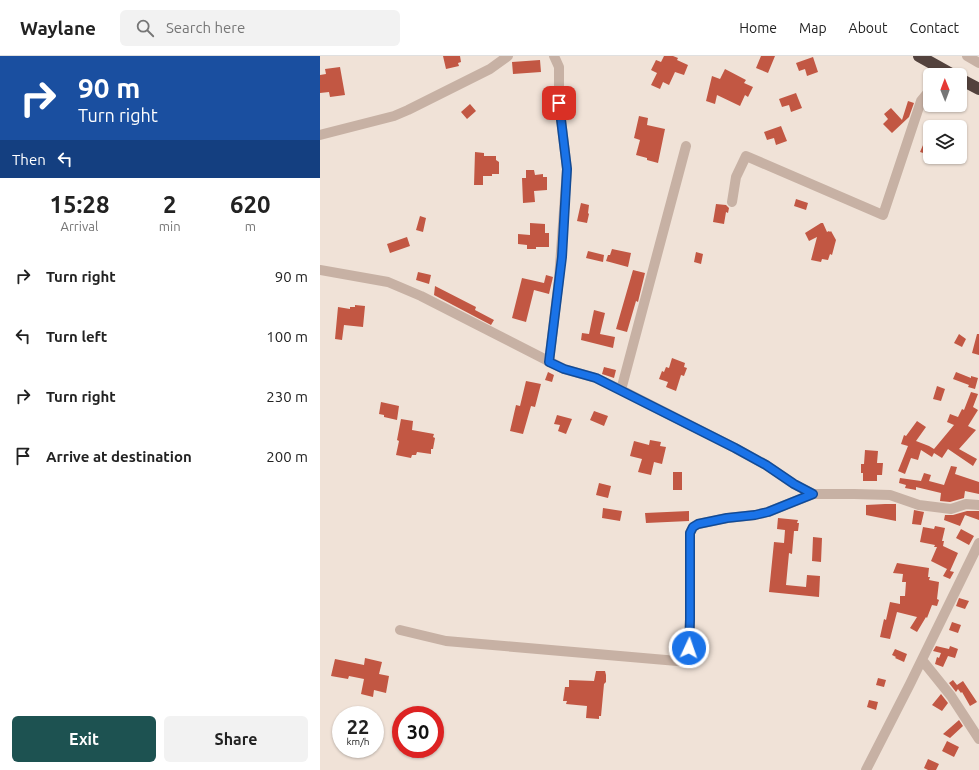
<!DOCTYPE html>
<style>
body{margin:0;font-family:Ubuntu,sans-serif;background:#f2f2f2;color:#222;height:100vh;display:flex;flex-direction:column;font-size:15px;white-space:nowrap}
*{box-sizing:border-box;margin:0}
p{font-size:13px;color:#767676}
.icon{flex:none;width:22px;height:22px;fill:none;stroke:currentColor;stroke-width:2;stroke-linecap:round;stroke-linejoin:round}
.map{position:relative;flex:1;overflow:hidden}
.drawer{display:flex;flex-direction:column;background:#fff;width:320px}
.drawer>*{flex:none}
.guide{background:#1a4fa0;color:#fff;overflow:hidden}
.needle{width:26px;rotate:359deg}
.fabs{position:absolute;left:603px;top:12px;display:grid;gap:8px}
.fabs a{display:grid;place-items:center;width:44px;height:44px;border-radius:6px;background:#fff;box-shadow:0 1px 3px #0004;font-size:20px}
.speed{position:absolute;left:12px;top:650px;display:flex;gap:8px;font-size:20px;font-weight:700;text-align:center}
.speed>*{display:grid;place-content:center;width:52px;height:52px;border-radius:50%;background:#fff;box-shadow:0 1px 3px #0004;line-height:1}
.speed small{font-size:10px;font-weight:400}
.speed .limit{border:6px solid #d22;background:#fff;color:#111}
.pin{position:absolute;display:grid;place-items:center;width:34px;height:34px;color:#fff;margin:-17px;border-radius:8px;box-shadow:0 2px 6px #0006}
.me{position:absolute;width:44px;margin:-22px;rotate:3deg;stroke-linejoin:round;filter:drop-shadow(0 0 3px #0008)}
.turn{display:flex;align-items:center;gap:14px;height:84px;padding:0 12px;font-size:18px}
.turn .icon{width:52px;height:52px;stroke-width:2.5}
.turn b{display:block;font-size:28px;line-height:34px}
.then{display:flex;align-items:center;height:38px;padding:0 12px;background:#0003;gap:8px;font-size:15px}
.eta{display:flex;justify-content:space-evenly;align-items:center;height:68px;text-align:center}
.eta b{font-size:24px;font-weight:600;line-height:28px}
.button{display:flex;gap:8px;margin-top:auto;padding:8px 12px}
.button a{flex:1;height:46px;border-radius:6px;background:#1d5251;color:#fff;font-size:16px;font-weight:600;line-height:46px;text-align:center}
.button a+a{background:#f2f2f2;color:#222}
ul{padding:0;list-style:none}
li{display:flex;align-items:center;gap:12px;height:60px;padding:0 12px}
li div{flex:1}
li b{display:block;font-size:15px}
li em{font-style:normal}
header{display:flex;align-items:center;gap:24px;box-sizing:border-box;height:56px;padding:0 20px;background:#fff;border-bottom:1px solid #e0e0e0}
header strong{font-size:19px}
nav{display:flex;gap:22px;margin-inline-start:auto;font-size:14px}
.search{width:280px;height:36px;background:#f2f2f2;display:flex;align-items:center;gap:10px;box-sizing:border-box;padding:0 14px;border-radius:6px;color:#767676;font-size:15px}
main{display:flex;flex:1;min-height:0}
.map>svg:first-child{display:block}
</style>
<header>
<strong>Waylane</strong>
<div class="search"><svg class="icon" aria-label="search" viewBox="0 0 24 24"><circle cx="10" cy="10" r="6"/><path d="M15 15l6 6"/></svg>Search here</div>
<nav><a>Home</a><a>Map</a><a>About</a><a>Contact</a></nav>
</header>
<main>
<section class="drawer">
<div class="guide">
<div class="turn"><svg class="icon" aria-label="right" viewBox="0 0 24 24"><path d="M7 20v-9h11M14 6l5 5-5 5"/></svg><div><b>90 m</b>Turn right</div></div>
<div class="then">Then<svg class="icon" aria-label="left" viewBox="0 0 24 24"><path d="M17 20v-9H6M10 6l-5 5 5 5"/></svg></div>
</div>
<div class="eta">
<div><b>15:28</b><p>Arrival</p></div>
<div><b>2</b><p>min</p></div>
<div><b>620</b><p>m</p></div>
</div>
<ul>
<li><svg class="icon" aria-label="right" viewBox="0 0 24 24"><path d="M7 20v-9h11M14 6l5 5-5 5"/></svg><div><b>Turn right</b></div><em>90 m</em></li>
<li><svg class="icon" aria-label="left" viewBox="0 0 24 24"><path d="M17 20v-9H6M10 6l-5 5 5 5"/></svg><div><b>Turn left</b></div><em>100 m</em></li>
<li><svg class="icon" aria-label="right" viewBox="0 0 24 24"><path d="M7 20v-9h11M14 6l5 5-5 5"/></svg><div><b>Turn right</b></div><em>230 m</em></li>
<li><svg class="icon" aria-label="arrive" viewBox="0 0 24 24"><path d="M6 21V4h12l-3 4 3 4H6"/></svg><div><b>Arrive at destination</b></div><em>200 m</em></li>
</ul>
<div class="button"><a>Exit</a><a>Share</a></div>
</section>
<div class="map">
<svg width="659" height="714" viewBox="0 0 659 714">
<rect width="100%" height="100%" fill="#f0e2d7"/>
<path fill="#c25743" d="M123 0H140L141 6 138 7 139 10 126 13Z
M344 0H353L358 2 357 4 368 9 364 19 355 16 349 29 343 26 340 33 331 29 337 17 331 14 336 4 341 6Z
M441 0H455L448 17 436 12Z
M493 1 498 16 487 20 485 13 479 15 476 7Z
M220 4 221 16 193 18 192 6Z
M20 11 25 39 10 41 9 36 0 37V19L6 18 5 13Z
M405 13 426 24 424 27 433 31 428 41 425 39 420 50 397 39 395 48 386 45 392 20 400 23Z
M476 37 482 52 471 56 469 49 462 51 459 43Z
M588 45 594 47 589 61 572 77 563 68 568 63 564 58 571 52 582 64Z
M150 48 156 55 147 63 141 56Z
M319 60 328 62 327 69 345 73 338 107 327 104V102L316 99 320 84 314 82Z
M461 70 467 85 456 89 454 82 447 84 444 76Z
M610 73V99L600 96Z
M155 96 164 97V100H176V104L179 106V118H172V120H163V129H154Z
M206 114H214L215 119 223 118V121H227V134L214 135 215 146 203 147 202 122H206Z
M476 143 488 147 486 154 474 150Z
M261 147 269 149 268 157 269 158 267 167 257 165Z
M396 148 406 149 409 152 408 157 406 156 404 168 393 166Z
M100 160 106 162 103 176 96 174Z
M210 167 225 168V177H229V191H216V193H207V189L198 188V178L210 179Z
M501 167H503L507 176 509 175 510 176 511 175 516 184 512 199 510 198 508 204 502 203 501 206 491 204 497 181 489 185 485 177Z
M87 181 90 190 70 197 67 188Z
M292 193 311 197 308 211 286 205 288 199H290Z
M268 195 284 199 283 206 266 202Z
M376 196 383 198 381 208 374 206Z
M313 214 325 217 318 246 316 245 307 276 296 273Z
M98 216 111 219 109 228 96 224Z
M226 219 233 221 229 238 214 234 206 266 192 262 202 222 224 227Z
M115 230 156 251 155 254 174 264 171 269 114 239Z
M35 249 45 250 43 271 24 269 22 284 15 283 18 251 30 253V251H35Z
M274 254 285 257 280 278 295 281 293 292 261 284 262 277 269 278Z
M639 278 646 283 642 291 634 287Z
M657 278H659V299L652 297Z
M352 302 365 307 364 311 367 312 364 320 361 319 356 335 346 331 348 326 339 323 342 315 344 316 346 311 349 312Z
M284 311 296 314 294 322 282 318Z
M228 316 234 319 232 326 225 324Z
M636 316 651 322V320L658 322 655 333 648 331 649 329 633 323Z
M206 325 221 328 215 351 211 350 203 378 190 375 196 349 200 350Z
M617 330 625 333 621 345 613 343Z
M651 336 658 338 653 351 658 354 648 370 656 374 639 393 657 403 653 410 628 393 622 402 614 397 612 401 601 394 598 404 591 402 585 418 578 415 588 390 581 388 584 379 586 380 597 365 606 371 596 385 609 390 614 393 634 369 627 366 630 358 638 361 642 353 644 354Z
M61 346 79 350 77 364 64 361V359L59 358Z
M274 355 288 360 284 370 270 364Z
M237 359 252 363 246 378 238 375 240 369 234 368Z
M81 363 93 365 92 374 114 378 113 381 115 382 113 393H111V398L97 396 96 399H92L91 402 76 399 79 385 77 384Z
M330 384 341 386 340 390 346 391 342 408 334 406 331 419 318 416 322 403 310 400 314 385 329 389Z
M545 394 558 395 557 407H563L562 419H557V425H543V417H541V408H544Z
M631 410 637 411 635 418 659 426V438L645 435 644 442 630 446 620 445 621 437 596 431V434L585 432 586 429 579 427 580 422 601 425 604 417 611 419 609 425 624 429Z
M353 416H362V434H353Z
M279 427 291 430 288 442 276 439Z
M565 448H576V465L546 459V449Z
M283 452 302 455 300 465 282 462Z
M594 454 604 456 601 469 592 468Z
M369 455V465L326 467 325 457Z
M647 455H659V464L645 459 640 470 624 464 625 459H633Z
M458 462 478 464 477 467H479L478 475H474L472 498 469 497 466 529 486 531 487 519 500 520 499 541 449 536 454 486 464 487 465 474 457 473Z
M615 470 625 472 622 485H624L623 490 638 497 630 515 634 516 630 523 623 520 627 513 611 505 617 491H614L615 489 600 486 603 471 614 473Z
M641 473 654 480 649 489 636 482Z
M493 481 502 482 501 506 492 505Z
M577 507 609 512 608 521H610L609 524 619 526 617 543 619 544 617 550 612 549 607 562 606 561 597 576 590 572 597 561 577 556 570 583 560 581 564 563 566 564 570 546 580 548V540H585L586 526H582L583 518 573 517Z
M639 542 649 545 645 553 636 550Z
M632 566 641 569 638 577 629 574Z
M616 590 629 593 630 590 638 593 635 602 628 600 623 611 615 608 617 601 619 602 621 597 613 595Z
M575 593 587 598 584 606 575 602 576 601 572 599Z
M45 602 62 606 59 618 69 620 66 637 54 634 53 641 41 638 44 623 29 620 28 623 11 620 15 603 44 609Z
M276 615H285L286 619V626L284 628 281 660H279V663L266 662 267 650 246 648 247 645H243L245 631H249V624L274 625Z
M558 622 566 624 564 631 556 629Z
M633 624 637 629 643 625 657 646 650 650 642 636 641 637 638 633 636 636 629 627Z
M621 638 628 647 622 655 612 649Z
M549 644 558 646 556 654 547 651Z
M639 664 643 670 630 682 623 678Z
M627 685 639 691 634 701 622 695Z
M608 703 619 708 616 714H608L604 712Z"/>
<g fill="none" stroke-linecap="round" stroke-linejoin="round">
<path stroke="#c7b1a4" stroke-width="10" d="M647 0 659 7
M0 79 74 60 88 54 170 13 188 0
M412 146 416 121 426 100 563 159 601 45 610 34
M0 214 68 226 101 240 244 313 276 322 301 334 415 392 446 409 474 428 493 438
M229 306 239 223 247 113 239 47V11L234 0
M301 334 366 90
M80 574 126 585 369 606 370 563V477L373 471 378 468 407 462 435 459 448 456 493 438H534L570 439 599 449 631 453 646 448 659 449
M602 604 631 640 659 683
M546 714 590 628 659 487"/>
<path stroke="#53423d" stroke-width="12" d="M599 0 633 19
M640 23 659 33"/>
</g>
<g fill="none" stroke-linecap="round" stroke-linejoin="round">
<g stroke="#114b97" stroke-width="10">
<path id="route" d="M239 47 247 113 242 201 229 306 244 313 276 322 415 392 446 409 474 428 493 438 448 456 435 459 407 462 378 468 373 471 370 477V563L369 592"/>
</g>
<use href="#route" stroke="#1a73e8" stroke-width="7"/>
</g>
</svg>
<div class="fabs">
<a><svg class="needle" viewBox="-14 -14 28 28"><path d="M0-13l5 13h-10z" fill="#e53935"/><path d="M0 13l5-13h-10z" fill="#767676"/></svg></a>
<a><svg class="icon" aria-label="layers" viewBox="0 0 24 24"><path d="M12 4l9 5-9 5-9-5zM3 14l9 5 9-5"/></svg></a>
</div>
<div class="speed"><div>22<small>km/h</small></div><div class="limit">30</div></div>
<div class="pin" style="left:239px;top:47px;background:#d93025"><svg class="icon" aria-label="arrive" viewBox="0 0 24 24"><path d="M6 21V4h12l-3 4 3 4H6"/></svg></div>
<svg class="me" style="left:369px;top:592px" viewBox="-20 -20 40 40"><circle r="17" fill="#1a73e8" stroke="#fff" stroke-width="3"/><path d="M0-11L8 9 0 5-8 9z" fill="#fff"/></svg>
</div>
</main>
